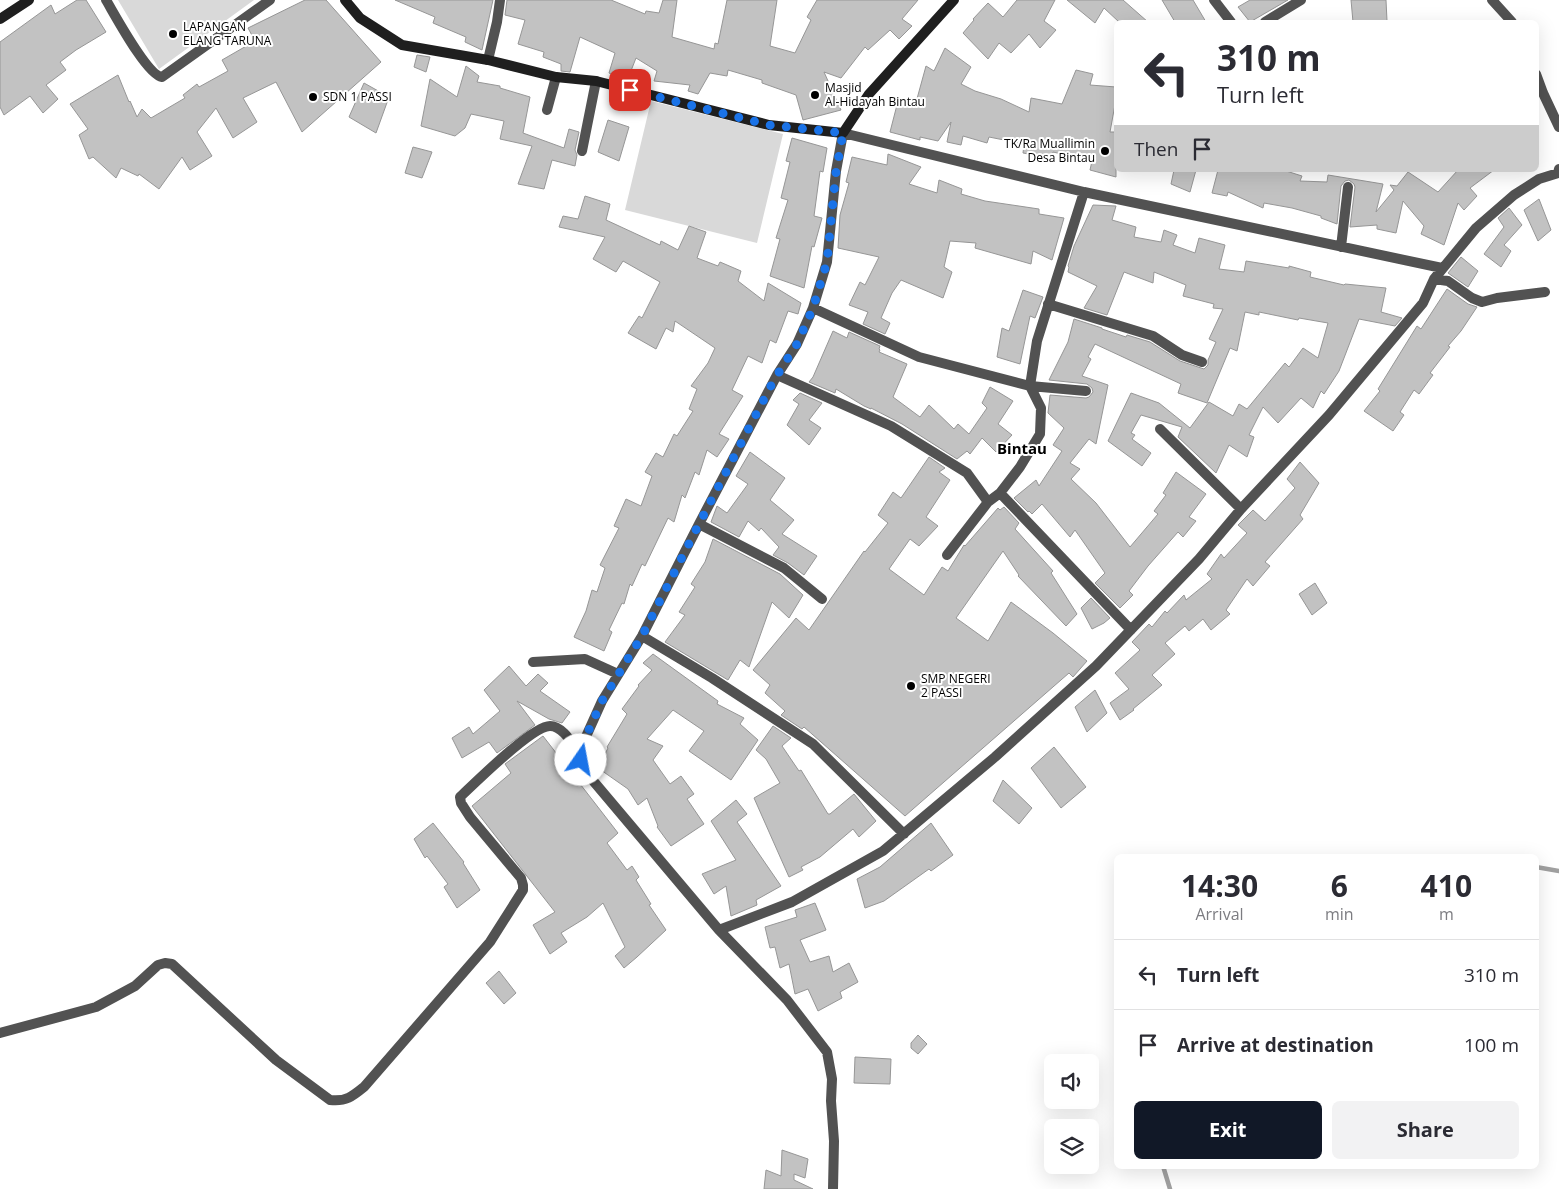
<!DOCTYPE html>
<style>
body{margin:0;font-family:"Open Sans",sans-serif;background:#f2f2f3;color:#2b2b33;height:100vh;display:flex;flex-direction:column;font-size:19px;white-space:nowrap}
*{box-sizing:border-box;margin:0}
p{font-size:16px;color:#7c7c81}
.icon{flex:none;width:28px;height:28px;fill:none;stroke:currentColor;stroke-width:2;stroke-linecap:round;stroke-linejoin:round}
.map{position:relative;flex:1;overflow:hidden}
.details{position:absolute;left:1114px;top:854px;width:425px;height:315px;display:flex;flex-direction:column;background:#fff;border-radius:8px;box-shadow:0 5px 20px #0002}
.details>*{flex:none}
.guide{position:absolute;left:1114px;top:20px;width:425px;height:152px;border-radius:8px;box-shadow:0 5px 20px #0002;background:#fff;color:#2b2b33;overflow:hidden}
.fabs{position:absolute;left:1044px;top:1054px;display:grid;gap:10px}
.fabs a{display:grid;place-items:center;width:55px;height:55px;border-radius:8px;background:#fff;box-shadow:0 5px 20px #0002;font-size:25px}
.pin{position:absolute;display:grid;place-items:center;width:42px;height:42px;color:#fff;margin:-21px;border-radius:10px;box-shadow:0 2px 8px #0006}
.me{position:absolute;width:55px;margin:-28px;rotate:12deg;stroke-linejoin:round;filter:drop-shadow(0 0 4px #0008)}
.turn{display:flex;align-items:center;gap:18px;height:105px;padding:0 20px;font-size:22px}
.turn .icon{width:65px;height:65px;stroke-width:2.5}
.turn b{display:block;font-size:35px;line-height:42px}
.then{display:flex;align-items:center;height:48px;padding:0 20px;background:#0003;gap:10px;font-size:19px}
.eta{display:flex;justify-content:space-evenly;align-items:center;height:85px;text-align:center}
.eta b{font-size:30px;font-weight:700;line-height:35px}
.cta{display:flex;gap:10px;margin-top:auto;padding:10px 20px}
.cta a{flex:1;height:58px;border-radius:8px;background:#111827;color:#fff;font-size:20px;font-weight:700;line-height:58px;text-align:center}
.cta a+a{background:#f2f2f3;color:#2b2b33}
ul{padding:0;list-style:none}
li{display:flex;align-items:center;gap:15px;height:70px;padding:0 20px;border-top:1px solid #e1e1e2}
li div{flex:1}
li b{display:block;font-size:19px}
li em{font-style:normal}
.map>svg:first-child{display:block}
</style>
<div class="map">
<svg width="1559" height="1189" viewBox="0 0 1559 1189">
<rect width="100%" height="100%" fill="#fff"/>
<path fill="#d9d9d9" d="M118 0H254L159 69Z
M651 101 783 134 757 243 625 210Z"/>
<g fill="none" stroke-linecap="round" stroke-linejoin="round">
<path stroke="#a0a0a0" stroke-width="4.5" d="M1536 867 1559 871
M1163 1166 1170 1189"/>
</g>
<path fill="#c2c2c2" stroke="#969696" d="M77 0H86L106 32 76 50 60 62 66 70 46 85 58 99 43 113 30 96 4 115 0 107V42L51 5 55 14Z
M305 0H326L381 62 302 132 276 82 243 98 257 122 233 138 216 108 197 132 212 156 190 170 182 157 159 189 139 174 138 176 121 168 116 178 93 157 89 159 79 135 88 129 70 104 118 75 129 102 130 101 137 117 142 109 151 118 185 98 183 95 197 84 199 87 228 71 222 60 255 41 248 28Z
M395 0H493L482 50 465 42 466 37 433 23 435 17Z
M507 0H611L645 14 646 11 659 13 663 0H677L672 37 714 49 715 43 718 44 727 0H777L770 46 795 53 811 20 807 17 817 0H918L902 19 912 26 899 39 890 30 868 50 865 47 841 78 824 72 841 110 803 120 796 95 762 83V80L728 70 727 76 710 73 698 94 688 91 690 85 654 81 657 71 636 58 627 81 609 73 615 53 580 37 570 72 561 71V64L543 57 544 52 518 44 525 20 505 15Z
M1017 0H1055L1044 21 1056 30 1040 48 1029 34 1011 53 999 43 988 59 963 33 974 20 973 19 988 3 1003 17Z
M1067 0H1123L1148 22H1119L1104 8 1095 23Z
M1162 0H1193L1206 22H1175Z
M1250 0H1288L1250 22 1238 7Z
M1351 0H1386L1387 21 1353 22Z
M945 48 971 67 961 84 975 91 1001 99 1029 112 1031 98 1062 104 1076 70 1093 74 1090 85 1116 87V99L1110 132H1116V177L1090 170 1092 161 1053 152 1052 158 1023 153 1024 144 989 137 987 143 963 136 961 145 947 142 951 122 938 141 920 137V140L890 132 898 101 915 106 926 66 934 71Z
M417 55 430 57 426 72 414 67Z
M466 66 479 76 477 82 500 86V88L530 97 523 133 564 148 569 129 579 132 575 150 577 155 575 166 552 160 544 189 518 184 532 146 500 139 504 121 471 114 465 128 455 136 421 126 430 79 457 97Z
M364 83 389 97 376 133 349 117Z
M608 120 629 127 619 161 598 152Z
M792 138 827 148 823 172 820 171 814 216 822 218 814 247 812 246 804 288 770 276 780 239 776 238 788 200 781 198 790 162 786 161Z
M413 147 432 152 422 178 405 173Z
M888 154 921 167 909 184 937 193 939 180 962 189 961 194 985 201 1039 209V214L1064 218 1052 260 1033 251 1031 264 975 248 976 243 950 241 944 267 952 272 943 298 901 280 892 293 881 318 890 323 885 334 863 324 868 312 849 305 860 282 865 285 879 257 838 248 840 215 849 183 846 182 852 157 887 165Z
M1174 170H1196L1190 192 1171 184Z
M1218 170H1283L1302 176 1300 181 1327 182 1328 175 1383 184 1376 212 1394 190 1390 185 1397 186 1408 172 1438 192 1458 170H1494L1470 188 1477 196 1464 210 1458 203 1444 245 1421 234 1424 226 1403 201 1396 233 1377 229V225L1350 227 1355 187 1354 184 1349 180 1345 181 1341 186 1337 224 1321 218V216L1292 208 1264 203 1263 208 1228 192 1227 196 1212 193Z
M585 196 610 204 606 220 660 245 661 241 678 250 689 226 706 232 697 258 718 266 720 262 741 271 738 281 764 301 768 283 801 303 798 314 788 311 776 343 770 340 762 363 748 356 732 390 743 396 719 434 729 439 717 457 707 450 699 475 695 472 685 498 682 495 674 522 668 518 645 566 642 564 632 586 630 584 624 604 622 603 609 630 612 632 604 651 574 637 586 611 592 590 597 592 605 568 600 565 619 528 614 526 626 499 641 506 652 476 645 472 656 453 663 457 674 434 677 436 693 411 689 409 697 389 691 386 708 363 715 348 675 321 673 332 666 328 656 349 628 333 639 316 642 318 660 282 623 261 616 272 593 259 605 237 559 227 563 216 578 219Z
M1539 199 1551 230 1538 241 1524 210Z
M1093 205 1116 206 1112 220 1136 227 1134 237 1161 242 1164 230 1177 235 1173 245 1195 253 1199 238 1225 245 1219 269 1244 272 1246 261 1289 268V266L1311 272 1310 277 1344 285 1345 284 1386 288 1381 312 1402 318 1395 326 1359 319 1339 371 1324 394 1321 391 1313 408 1301 398 1278 423 1263 407 1249 435 1254 437 1247 457 1229 445 1216 473 1178 437 1182 427 1141 415 1131 433 1135 435 1132 439 1151 453 1142 466 1108 441 1131 393 1159 403 1190 428 1209 402 1233 416 1239 404 1247 409 1285 363 1289 367 1303 348 1318 358 1328 323 1299 318 1298 320 1259 312V315L1245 312 1237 351 1230 348 1207 403 1178 393 1181 384 1095 344 1088 357 1091 359 1082 376 1108 385 1096 444 1089 439 1070 463 1080 469 1071 479 1096 503 1130 547 1158 514 1154 511 1166 495 1163 493 1176 472 1206 494 1189 517 1196 521 1183 537 1178 532 1148 566 1129 591 1133 595 1120 608 1095 583 1105 573 1075 530 1070 537 1042 504 1032 514 1029 511 1028 512 1014 498 1036 480 1039 486 1062 451 1053 445 1064 428 1048 413 1050 395 1086 398 1089 397 1093 392 1092 388 1087 384 1049 380 1068 342 1074 319 1102 328V329L1126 337 1127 335 1150 342 1180 361 1204 369 1208 365V360L1216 342 1209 339 1223 309 1213 308 1214 304 1183 296 1186 285 1154 272 1153 283 1124 272 1107 315 1084 308 1097 286 1068 272 1069 267 1068 266 1074 246Z
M1509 208 1522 225 1504 245 1511 251 1501 267 1484 254 1504 227 1498 218Z
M1461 257 1478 271 1468 287 1448 273Z
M1447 289 1468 304 1477 307 1461 331 1448 346 1450 347 1430 373 1433 375 1419 394 1414 390 1400 412 1404 415 1393 431 1364 411 1380 391 1378 389 1417 326 1421 329Z
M1023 290 1043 297 1035 318 1030 316 1020 364 997 357 1002 328 1009 331Z
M833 331 847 338 849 332 880 346 879 349 880 350 879 352 907 364 893 397 920 417 929 405 954 429 958 424 969 434 987 408 982 403 990 387 1013 401 998 424 1012 435 996 452 982 438 970 454 967 451 957 459 902 424 871 408V409L864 406 836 389 835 393 809 382 813 377Z
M800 393 822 403 809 420 821 428 809 445 787 425 799 404 793 400Z
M750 452 785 478 770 500 794 520 782 534 817 556 804 575 788 563 773 555 779 547 761 528 759 531 748 521 739 537 711 522 717 506 727 513 748 484 736 476Z
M929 457 945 468 939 472 950 480 926 517 938 526 919 546 910 539 889 569 924 595 942 567 948 571 964 545 965 546 998 508 1000 510 1004 507 1019 523 1015 529 1053 571 1051 573 1077 614 1066 626 1018 576 1019 575 1003 551 956 618 988 641 1011 602 1053 633 1087 661 1073 677 1069 673 905 816 804 727 802 729 781 715 785 711 765 693 770 685 753 670 796 618 809 630 864 551 865 552 888 523 878 515 893 492 901 498Z
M1300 462 1319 483 1300 515 1303 519 1265 562 1270 566 1253 586 1247 579 1226 610 1230 614 1211 630 1203 619 1189 631 1185 626 1165 643 1175 654 1152 675 1162 685 1133 709 1134 710 1120 720 1110 703 1129 689 1115 673 1140 650 1132 642 1149 624 1152 627 1165 611 1167 613 1184 595 1186 600 1212 579 1207 574 1221 554 1224 558 1247 533 1238 525 1253 510 1265 521 1295 488 1287 479Z
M713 539 780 574 803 595 789 618 772 602 749 667 740 660 728 680 665 642 685 615 679 612 695 587 691 584 705 562Z
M1315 583 1327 603 1312 615 1299 594Z
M1091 598 1110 618 1104 623 1092 629 1081 608Z
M653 654 718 701 717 704 744 718 740 724 758 740 731 780 689 751 704 731 673 710 647 739 663 746 653 760 670 784 681 776 694 794 687 799 704 824 671 846 657 827 658 826 647 798 638 805 628 789 598 768 608 748 607 747 627 714 622 709 639 686 638 685 652 670 643 663Z
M509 666 526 686 538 674 548 683 540 691 570 712 562 723 549 719 517 701 535 725 497 753 489 742 462 758 452 738 469 727 473 734 500 711 484 690Z
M1095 690 1107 713 1087 732 1075 707Z
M773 726 791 738 782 746 799 771 801 770 828 814H830L854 794 876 821 859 837 853 829 820 857 801 867 803 870 789 877 754 798 780 783 766 759 756 750Z
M543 736 618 833 607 843 627 870 632 866 639 877 636 880 651 904 649 905 666 930 637 957 624 968 615 956 625 947 603 903 587 917 561 933 567 942 550 954 533 925 555 912 472 806 511 773 505 764Z
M1054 747 1086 787 1061 808 1031 768Z
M1003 780 1032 808 1019 824 993 801Z
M736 800 747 814 737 822 781 886 756 900 757 905 731 916 726 886 714 894 702 874 736 860 711 821Z
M433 823 464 862 463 863 480 890 457 908 444 887 448 884 427 856 425 858 414 839Z
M931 823 953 855 931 871 929 869 884 901 865 908 857 879 880 867Z
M815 903 826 930 800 940 810 962 829 956 833 972 849 963 858 982 840 992 842 998 818 1011 808 989 795 994 789 964 780 968 775 947 770 948 765 927 797 917 795 910Z
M499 971 516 993 504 1004 486 983Z
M918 1035 927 1044 918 1054 911 1048V1043Z
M855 1057 891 1059 890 1084 854 1083Z
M782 1150 808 1159 805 1178 794 1174V1180L813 1189H764L766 1170 781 1176Z"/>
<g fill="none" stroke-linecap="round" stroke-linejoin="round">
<path stroke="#525252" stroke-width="10" d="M106 0C115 15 147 75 162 77L270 0
M1214 0 1231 22
M1492 0 1512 22
M1265 22 1301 0
M488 60 497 22 500 0
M1536 74 1543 93 1559 127
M547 110 556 77
M582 151 596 81
M1341 247 1348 187
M1434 279 1448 281 1472 298 1482 302 1497 298 1545 292
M1048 304 1153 336 1182 355 1202 362
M813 308 919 357 1030 386 1086 391
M777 375 891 426 967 473 988 502
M1160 429 1241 509
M1000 493 1131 630
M699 524 784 568 822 599
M947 555 988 502 1000 493 1020 467 1040 434 1041 408 1030 386 1037 341 1084 192
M642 636 712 678 813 744 904 834
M533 662 585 659 618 674
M719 930 792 902 883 851 995 757 1096 666 1199 559 1241 509 1329 415 1423 303 1434 279 1476 228 1514 195 1539 179 1558 173 1559 169
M0 1033 96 1007 135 986 158 965 165 963 172 964 276 1060 330 1100C346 1102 353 1096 364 1087L490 942 523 890V885L521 878 470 817 461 803 460 797C475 783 532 726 550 726 563 726 573 745 580 754
M833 1189 834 1141 831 1101 832 1079 827 1052 787 1000 719 930 584 770 580 754 584 741 602 701 642 636 699 524 777 375 797 344 813 308 827 262 836 171 843 133 1084 192 1442 268"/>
<path stroke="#1f1f1f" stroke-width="10" d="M345 0 360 18 402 45 488 60 556 77 596 81 769 125 843 133 869 94 954 0
M0 19 29 0"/>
</g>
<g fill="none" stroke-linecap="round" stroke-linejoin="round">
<path stroke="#1a73e8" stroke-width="9" stroke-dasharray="0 16.2" d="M581 760 580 754 584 741 602 701 642 636 699 524 774 380 797 344 813 308 827 262 836 172 843 133 769 125 630 90"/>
</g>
<g fill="#000" stroke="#fff" stroke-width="2">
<circle cx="173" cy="34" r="5"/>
<circle cx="815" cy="95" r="5"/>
<circle cx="313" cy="97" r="5"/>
<circle cx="1105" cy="151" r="5"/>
<circle cx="911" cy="686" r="5"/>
</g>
<g text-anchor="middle" stroke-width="4" stroke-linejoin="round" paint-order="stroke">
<g font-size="12" fill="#000" stroke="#fff" text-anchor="start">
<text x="183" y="31">LAPANGAN<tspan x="183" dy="14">ELANG TARUNA</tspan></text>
<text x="825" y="92">Masjid<tspan x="825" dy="14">Al-Hidayah Bintau</tspan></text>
<text x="323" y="101">SDN 1 PASSI</text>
<text x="1095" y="148" text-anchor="end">TK/Ra Muallimin<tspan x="1095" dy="14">Desa Bintau</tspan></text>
<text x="921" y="683">SMP NEGERI<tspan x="921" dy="14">2 PASSI</tspan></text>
</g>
<g font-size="15" font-weight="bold" fill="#000" stroke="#fff">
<text x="1022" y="454">Bintau</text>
</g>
</g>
</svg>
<div class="fabs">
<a><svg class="icon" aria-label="sound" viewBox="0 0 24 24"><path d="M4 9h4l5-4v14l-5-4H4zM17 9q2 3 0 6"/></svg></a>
<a><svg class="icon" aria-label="layers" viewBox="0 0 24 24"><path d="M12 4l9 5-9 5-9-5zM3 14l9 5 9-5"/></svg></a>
</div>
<div class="pin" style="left:630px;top:90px;background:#d93025"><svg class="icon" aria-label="arrive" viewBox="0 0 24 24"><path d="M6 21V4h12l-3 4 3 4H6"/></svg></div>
<svg class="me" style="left:581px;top:760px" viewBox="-20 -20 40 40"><circle r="19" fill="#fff"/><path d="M0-13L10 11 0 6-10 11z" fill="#1a73e8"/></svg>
<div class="guide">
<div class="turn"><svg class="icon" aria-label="left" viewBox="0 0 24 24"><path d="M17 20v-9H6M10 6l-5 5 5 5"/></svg><div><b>310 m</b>Turn left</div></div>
<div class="then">Then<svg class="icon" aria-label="arrive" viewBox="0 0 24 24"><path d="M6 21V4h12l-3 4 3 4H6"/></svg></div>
</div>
<section class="details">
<div class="eta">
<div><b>14:30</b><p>Arrival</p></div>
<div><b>6</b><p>min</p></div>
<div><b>410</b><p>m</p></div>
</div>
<ul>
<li><svg class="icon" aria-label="left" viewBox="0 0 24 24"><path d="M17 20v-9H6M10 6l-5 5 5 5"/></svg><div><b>Turn left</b></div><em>310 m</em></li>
<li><svg class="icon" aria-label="arrive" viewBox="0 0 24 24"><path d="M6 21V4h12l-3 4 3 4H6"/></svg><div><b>Arrive at destination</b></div><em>100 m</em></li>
</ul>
<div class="cta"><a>Exit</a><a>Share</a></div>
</section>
</div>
